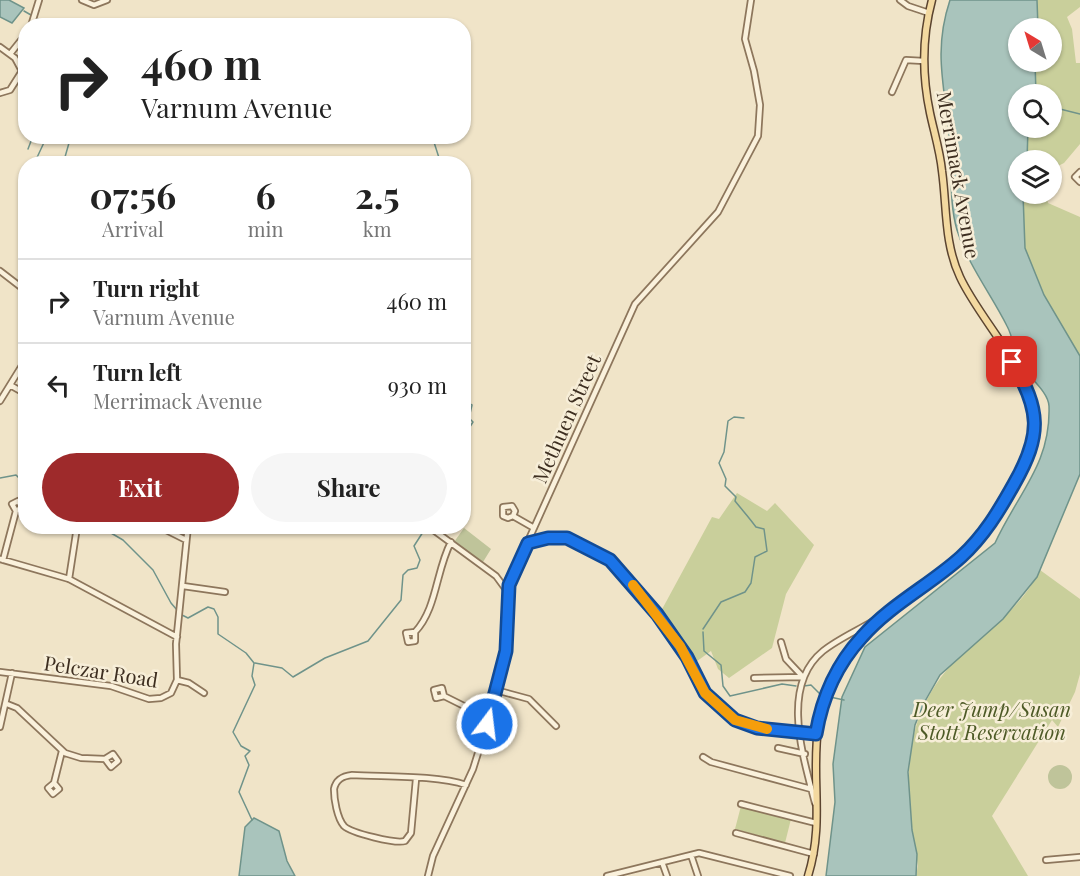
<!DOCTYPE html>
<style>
body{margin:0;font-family:"Playfair Display",serif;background:#f6f6f6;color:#222;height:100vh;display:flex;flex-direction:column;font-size:22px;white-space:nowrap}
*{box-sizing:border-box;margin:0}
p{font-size:20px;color:#767676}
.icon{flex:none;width:33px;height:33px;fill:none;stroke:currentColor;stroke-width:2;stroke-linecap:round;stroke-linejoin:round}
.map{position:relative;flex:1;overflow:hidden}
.panel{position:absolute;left:18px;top:156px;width:453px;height:378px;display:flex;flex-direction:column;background:#fff;border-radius:24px;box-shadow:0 2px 4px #0004}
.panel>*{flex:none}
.top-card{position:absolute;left:18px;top:18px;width:453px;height:126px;border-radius:24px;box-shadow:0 2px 4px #0004;background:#fff;color:#222;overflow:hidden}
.needle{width:39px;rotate:322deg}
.fabs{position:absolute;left:1008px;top:18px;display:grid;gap:12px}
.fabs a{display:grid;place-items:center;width:54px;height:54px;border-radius:50%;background:#fff;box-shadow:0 2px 4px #0004;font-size:30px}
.pin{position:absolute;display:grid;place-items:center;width:51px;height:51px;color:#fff;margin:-26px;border-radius:12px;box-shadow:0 3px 9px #0006}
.me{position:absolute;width:66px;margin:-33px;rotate:15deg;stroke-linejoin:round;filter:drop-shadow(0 0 4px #0008)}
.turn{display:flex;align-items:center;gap:21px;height:126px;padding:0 24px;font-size:27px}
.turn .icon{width:78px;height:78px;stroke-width:2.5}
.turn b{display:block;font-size:42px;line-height:51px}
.eta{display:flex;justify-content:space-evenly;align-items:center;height:102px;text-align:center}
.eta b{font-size:36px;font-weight:700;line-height:42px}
.primary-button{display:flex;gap:12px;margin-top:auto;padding:12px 24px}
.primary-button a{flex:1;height:69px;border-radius:36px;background:#9e2a2b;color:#fff;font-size:24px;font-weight:700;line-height:69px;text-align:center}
.primary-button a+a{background:#f6f6f6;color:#222}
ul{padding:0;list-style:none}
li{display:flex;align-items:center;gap:18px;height:84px;padding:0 24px;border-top:2px solid #e0e0e0}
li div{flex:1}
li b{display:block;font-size:22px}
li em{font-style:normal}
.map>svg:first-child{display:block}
</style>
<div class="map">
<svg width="1080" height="876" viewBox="0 0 1080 876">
<rect width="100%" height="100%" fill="#f0e4c8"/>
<path fill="#c9cf9b" d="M1037 0H1080V7L1067 17 1072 29 1076 63H1080V144L1064 163 1052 169V160H1027L1028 128H1052V94L1034 93 1035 62H1052V28H1038Z
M1023 194H1046L1048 203 1080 217V356L1044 295 1025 248Z
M737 493 767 511 775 503 814 545 786 594 772 648 729 678 718 669 711 651 693 664 660 613 712 517 719 519Z
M1040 570 1080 599V674L1075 692 1058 727 1052 720 992 816 1028 876H916L918 866C902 774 899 705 976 641 1001 621 1026 599 1040 570Z
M741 806 791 819 785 843 735 829Z"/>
<path fill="#bfc49a" d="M464 528 491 549 483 562 454 542Z
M1048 777a12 12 0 1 1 24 0a12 12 0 1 1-24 0Z"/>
<path fill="#a9c4bc" stroke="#6f938a" stroke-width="1.5" d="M0 0H9L24 8 12 23 0 17Z
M950 0H1037L1038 28H1018V62H1035L1036 94H1018V128H1028L1027 160H1018V194H1023L1025 248 1044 295 1080 356V474L1037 577 1003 619 940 675 924 703 915 725 908 772 912 830 917 854 916 876H826L835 802 833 764 842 697 865 647 995 543C1018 493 1051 464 1049 406 1048 390 1025 375 1019 361 1014 350 1013 337 1007 326 991 294 968 265 957 230 949 203 952 171 950 144 946 90 932 54 950 0Z
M254 818 279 831 287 861 295 876H239L245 827Z"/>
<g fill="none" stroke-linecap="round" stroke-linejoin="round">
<path stroke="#6f938a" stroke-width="1.5" d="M24 11 31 15
M38 19 41 26
M1052 107 1080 114
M26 112 21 121 26 122
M78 136 85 137
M87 136 89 141 100 143
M432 136 441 164
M28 149 33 136
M34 164 47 136
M63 164 71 136
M23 187 26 183
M464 401 472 405 469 418 473 422 464 436
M0 478 16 475 20 479H26
M99 526 123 540 153 570 171 603 177 610
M182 615 188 618 208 607 214 609 218 617V634L246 653 254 663 252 676 255 685 233 732 241 746 250 751 245 756 249 765 239 792 252 820
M703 629 721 602 745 592 751 583 755 557 767 551 764 529 756 527C748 516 743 511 735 501L736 497 725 486 726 479 719 463 724 452 728 421 734 417 744 418
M703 632 704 651 721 665 723 686 730 696 782 684 796 686
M255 663 282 668 293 677 325 658 368 641 401 600 403 575 408 570 417 568 420 560 414 546 423 532 428 531
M804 686 811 685 821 695
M830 697 844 700"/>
<g stroke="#8d765c" stroke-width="8">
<path id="minor" d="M82 0 94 5 107 0
M900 0 908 6 929 13
M31 26 39 0
M0 47 15 58 22 71 10 90 0 93
M10 54 26 34
M892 92 906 60 924 61
M1080 172 1075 177 1080 182
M0 271 26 291
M10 385 26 394
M0 401 26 359
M513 516 508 518 503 516V507L512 506 515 511 513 516 534 528
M158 526 186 540
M428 526 496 576 507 591
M528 543 548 538H567L611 560 657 613 687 657 705 693 735 720 757 728 816 734
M0 559 69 579 177 637
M3 560 16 511 12 504 18 501 22 507 16 511
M69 579 77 527
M183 586 225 592
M415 632V641L408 642 406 633 415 632C437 609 436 570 451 542
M781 642 786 659 803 677
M0 672 111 686 149 699 161 698 171 693 177 680 176 644 188 526
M754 678 803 677
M177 680 189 683 204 693
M496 690 529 699 556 726
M444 696 436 698 434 690 442 688 444 696 464 706 489 713
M7 704 17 708 65 753 81 758 105 759 111 767 118 761 113 754 105 759
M0 727 12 673
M778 748 805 754
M703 757 711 762 811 789
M416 779 411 833 405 841C396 844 351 833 344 826 337 818 334 799 334 789 336 779 343 776 352 775 384 777 437 775 466 785
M54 783 59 789 53 794 48 788 54 783 62 751
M815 803C803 756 780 686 823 651 839 638 861 629 878 618
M741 804 816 823
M736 833 814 854
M691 855 698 876
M1046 860 1080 857
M662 862 667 876
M428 876 433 856 473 769 483 737 506 651 510 581 635 304 718 212 758 136 760 105 754 71 745 39 751 0
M607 876 699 853 790 876"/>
</g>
<g stroke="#5b4430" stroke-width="9">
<path id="major" d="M808 876C832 800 793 738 844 660 872 616 919 593 958 559 981 540 997 515 1012 489 1022 470 1033 452 1035 430 1040 379 981 323 960 277 944 243 947 207 942 171 940 151 934 132 930 113 922 75 922 37 932 0"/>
</g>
<use href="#minor" stroke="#faf1dc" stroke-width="4.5"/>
<use href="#major" stroke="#f3d9a0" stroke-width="6"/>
</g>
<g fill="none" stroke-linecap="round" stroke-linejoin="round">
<g stroke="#114b97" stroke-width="15">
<path id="route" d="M487 724 506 651 509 585 528 543 548 538H567L610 560 657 614 687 657 705 693 735 720 757 728 816 734C822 698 837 664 862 637 890 605 930 585 961 557 984 536 999 511 1014 484 1042 435 1041 410 1012 362"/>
</g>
<use href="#route" stroke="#1a73e8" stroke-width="10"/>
<path stroke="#f59e0b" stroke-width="10" d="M633 585 680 646 705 693 735 720 767 729"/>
</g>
<g text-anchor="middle" stroke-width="5" stroke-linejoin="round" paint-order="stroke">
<g font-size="20" fill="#3d2e20" stroke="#f7eed8">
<text transform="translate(958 175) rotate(80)" y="7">Merrimack Avenue</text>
<text transform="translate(567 419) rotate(-66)" y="7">Methuen Street</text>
<text transform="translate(101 672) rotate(9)" y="7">Pelczar Road</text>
</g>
<g font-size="20" font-style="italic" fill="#4d5a26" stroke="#f7eed8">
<text x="992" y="717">Deer Jump/Susan<tspan x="992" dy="23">Stott Reservation</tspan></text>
</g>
</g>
</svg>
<div class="fabs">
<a><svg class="needle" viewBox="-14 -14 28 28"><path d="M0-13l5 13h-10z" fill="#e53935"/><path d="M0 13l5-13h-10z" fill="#767676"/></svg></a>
<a><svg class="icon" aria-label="search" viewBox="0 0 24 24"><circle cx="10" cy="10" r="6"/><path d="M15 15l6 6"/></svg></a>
<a><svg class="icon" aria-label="layers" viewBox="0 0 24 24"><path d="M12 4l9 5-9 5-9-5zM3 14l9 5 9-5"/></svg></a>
</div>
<div class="pin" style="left:1012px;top:362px;background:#d93025"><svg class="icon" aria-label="arrive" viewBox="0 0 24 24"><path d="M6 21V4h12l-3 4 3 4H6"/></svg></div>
<svg class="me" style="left:487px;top:724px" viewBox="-20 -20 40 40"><circle r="17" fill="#1a73e8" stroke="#fff" stroke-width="3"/><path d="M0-11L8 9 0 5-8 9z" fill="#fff"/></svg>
<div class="top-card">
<div class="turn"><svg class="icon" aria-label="right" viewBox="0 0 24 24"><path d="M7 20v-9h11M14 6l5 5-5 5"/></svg><div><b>460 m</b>Varnum Avenue</div></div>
</div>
<section class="panel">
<div class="eta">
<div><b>07:56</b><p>Arrival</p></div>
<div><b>6</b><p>min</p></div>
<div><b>2.5</b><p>km</p></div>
</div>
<ul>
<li><svg class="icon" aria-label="right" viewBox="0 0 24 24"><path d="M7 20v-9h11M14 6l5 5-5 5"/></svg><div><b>Turn right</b><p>Varnum Avenue</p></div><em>460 m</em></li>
<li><svg class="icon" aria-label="left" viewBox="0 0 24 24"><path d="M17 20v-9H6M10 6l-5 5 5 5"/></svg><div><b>Turn left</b><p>Merrimack Avenue</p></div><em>930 m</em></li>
</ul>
<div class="primary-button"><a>Exit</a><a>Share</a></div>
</section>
</div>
